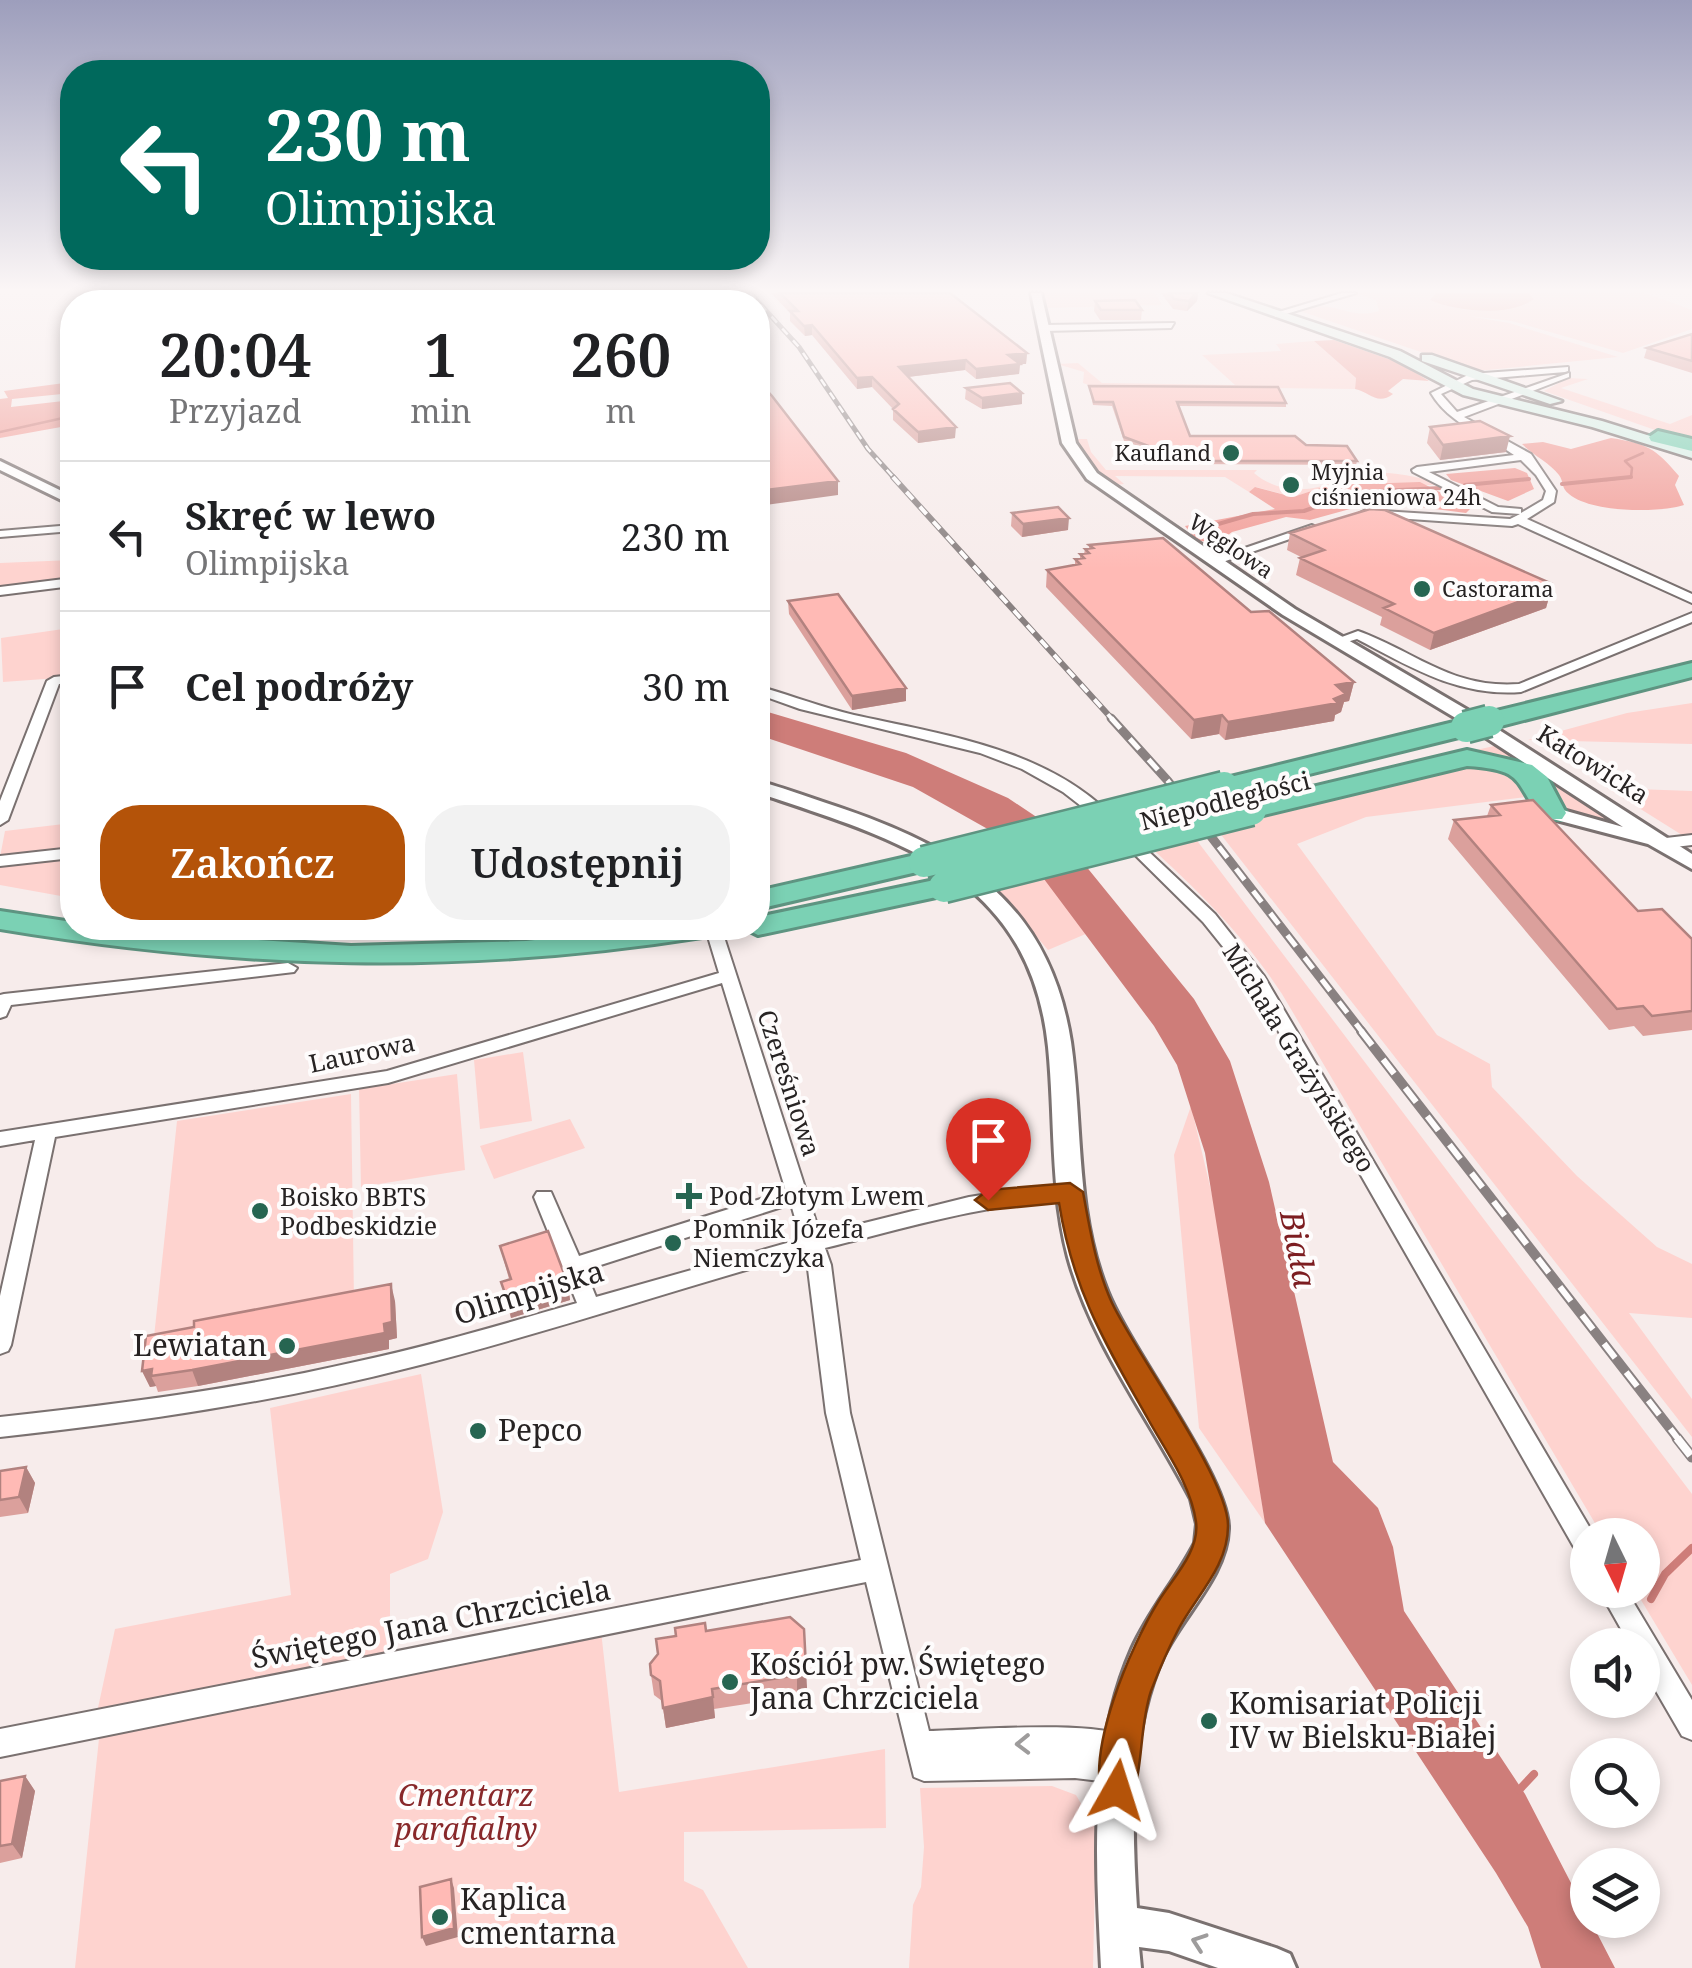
<!DOCTYPE html>
<html lang="pl">
<meta charset="utf-8">
<style>
body{margin:0;font-family:"Noto Serif",serif;background:#f2f2f2;color:#202124;height:100vh;display:flex;flex-direction:column;font-size:38px;white-space:nowrap}
*{box-sizing:border-box;margin:0}
p{font-size:32px;color:#757577}
.icon{flex:none;width:55px;height:55px;fill:none;stroke:currentColor;stroke-width:2;stroke-linecap:round;stroke-linejoin:round}
.map{position:relative;flex:1;overflow:hidden}
.panel{position:absolute;left:60px;top:290px;width:710px;height:650px;display:flex;flex-direction:column;background:#fff;border-radius:40px;box-shadow:0 5px 15px #0003}
.panel>*{flex:none}
.top-card{position:absolute;left:60px;top:60px;width:710px;height:210px;border-radius:40px;box-shadow:0 5px 15px #0003;background:#00695c;color:#fff;overflow:hidden}
.needle{width:65px;rotate:175deg}
.fabs{position:absolute;left:1570px;top:1518px;display:grid;gap:20px}
.fabs a{display:grid;place-items:center;width:90px;height:90px;border-radius:50%;background:#fff;box-shadow:0 5px 15px #0003;font-size:50px}
.pin{position:absolute;display:grid;place-items:center;width:85px;height:85px;color:#fff;margin:-102px -42px;border-radius:50% 50% 50% 0;rotate:-45deg;box-shadow:0 0 10px #0007}
.pin .icon{rotate:45deg}
.me{position:absolute;width:110px;margin:-55px;rotate:6deg;stroke-linejoin:round;filter:drop-shadow(0 0 8px #0008)}
.turn{display:flex;align-items:center;gap:35px;height:210px;padding:0 40px;font-size:45px}
.turn .icon{width:130px;height:130px;stroke-width:2.5}
.turn b{display:block;font-size:70px;line-height:85px}
.eta{display:flex;justify-content:space-evenly;align-items:center;height:170px;text-align:center}
.eta b{font-size:60px;font-weight:600;line-height:70px}
.action{display:flex;gap:20px;margin-top:auto;padding:20px 40px}
.action a{flex:1;height:115px;border-radius:40px;background:#b45309;color:#fff;font-size:40px;font-weight:600;line-height:115px;text-align:center}
.action a+a{background:#f2f2f2;color:#202124}
ul{padding:0;list-style:none}
li{display:flex;align-items:center;gap:30px;height:150px;padding:0 40px;border-top:2px solid #e0e0e0}
li div{flex:1}
li b{display:block;font-size:38px}
li em{font-style:normal}
.map>svg:first-child{display:block}
</style>
<div class="map">
<svg width="1692" height="1968" viewBox="0 0 1692 1968">
<rect width="100%" height="100%" fill="#f7eceb"/>
<path fill="#fed3cf" d="M1043 293H1155L1162 305 1047 308Z
M1359 293H1436L1430 299C1455 313 1511 317 1534 299L1528 293H1645L1692 310V329L1623 353 1512 321 1468 316 1509 323 1618 357 1477 371 1300 311C1334 297 1347 321 1379 311L1376 300 1361 295 1332 301Z
M1314 341 1356 378 1355 389 1091 386 1083 383 1084 372 1057 364 1078 363 1102 383 1235 385 1202 355 1281 351 1276 344Z
M1568 378 1588 379 1561 388 1670 424 1692 415V443L1544 391Z
M1079 439H1087L1091 452 1106 470H1257L1254 473C1274 491 1310 495 1335 480 1338 478 1339 474 1343 473 1370 469 1418 474 1442 485H1330L1294 497 1256 487 1249 492 1225 477 1115 476 1124 484 1114 485 1091 470 1073 442Z
M72 560V579L0 588V563Z
M70 628 72 677 3 682 1 638Z
M1692 703V744L1528 740 1627 713Z
M1499 745 1633 831 1568 813 1551 789 1462 753Z
M1478 764 1509 773 1527 788V797L1366 817 1297 844 1437 1035 1490 1064 1492 1087 1577 1176 1657 1247 1692 1264V1318L1629 1313 1692 1399V1437L1215 827 1421 773Z
M1607 788 1692 791V836L1682 835Z
M72 823V849L0 857 5 831Z
M1192 834 1692 1494V1685L1635 1590H1642V1535H1602L1282 994C1244 936 1200 892 1149 846Z
M72 858V898L0 885V866Z
M1040 873 1088 933 1048 950 992 885Z
M523 1052 532 1121 480 1129 474 1060Z
M457 1074 465 1170 361 1187 359 1089Z
M351 1094 354 1301 154 1337 177 1121Z
M1191 1106 1218 1220 1265 1523 1199 1428 1174 1155Z
M570 1119 585 1148 494 1179 480 1146Z
M421 1374 443 1512 428 1559 390 1574V1654L96 1717 115 1629 291 1595 270 1408Z
M601 1631 619 1792 885 1749 886 1828 684 1832V1881L703 1890 748 1968H75L100 1729Z
M1052 1786 1076 1795 1096 1829 1093 1968H909L913 1905 921 1887 924 1847 920 1788Z"/>
<path fill="#f29e98" d="M1436 293H1528L1534 299C1510 317 1457 312 1430 300Z
M1334 340 1400 363 1429 381 1403 379 1388 391 1393 394C1377 406 1370 392 1355 389L1356 378 1314 341Z
M72 382V393L12 399 11 407 72 400V425L0 438V399L8 398 4 391Z
M1611 438C1648 444 1655 448 1679 476L1675 485 1684 505C1659 513 1591 513 1569 494 1561 488 1564 482 1559 475 1550 463 1533 455 1522 444L1543 442 1571 449Z
M1515 468 1527 473 1534 489 1508 501 1451 480 1446 474Z
M1420 482 1471 508 1466 513 1404 505 1350 509 1310 520 1286 517 1232 532 1219 542 1197 541 1185 526 1275 509 1249 492 1255 487 1293 497 1330 485Z"/>
<path fill="#ce7d79" d="M758 709 906 753 1008 798 1041 820 1085 865 1194 999 1230 1061 1269 1182 1333 1462 1378 1508 1393 1547 1404 1611 1525 1794 1615 1968H1541L1528 1927 1496 1873 1265 1523 1205 1153 1177 1065 1154 1026 1035 867 993 832 913 787 758 735Z"/>
<g fill="none" stroke-linecap="round" stroke-linejoin="round">
<path stroke="#ce7d79" stroke-width="2.5" d="M0 432 72 416
M1523 480 1529 479
M1606 480 1631 477 1632 468 1625 461 1643 453"/>
<path stroke="#ce7d79" stroke-width="4" d="M1562 484 1631 477
M1465 485 1529 479
M1194 531 1253 514 1304 511 1358 492 1441 488"/>
<path stroke="#ce7d79" stroke-width="8" d="M1651 1599 1665 1574 1692 1548
M1519 1790 1534 1774"/>
<g stroke="#7a7170" stroke-width="4">
<path id="minor" d="M315 293H324L316 302H308Z
M1342 293H1356L1276 317 1272 314Z
M1174 323 1171 328 1044 331 1040 328 1044 325Z
M1568 367V371L1565 372 1472 380 1441 394 1457 412 1569 373V377L1464 417 1531 454 1556 491 1554 502 1527 519 1692 594V603L1518 524 1512 526 1366 516 1360 513 1366 510 1510 519 1520 514 1492 512 1413 472 1412 470 1417 467 1514 455C1485 435 1449 424 1431 393L1470 374ZM1521 460 1536 475 1546 491 1543 500 1521 513V509L1498 507 1429 472Z
M72 525V531L0 537V531Z
M1312 525 1318 528 1316 530 1217 564 1207 561Z
M72 578V586L0 595V587Z
M1692 613V622L1521 692C1459 697 1410 667 1357 639L1337 645 1331 641 1358 631C1416 652 1452 689 1519 684Z
M72 675V683L59 684 8 820 0 825V801L47 681 54 677Z
M758 686C790 695 821 707 854 715 945 735 1049 749 1116 820L1113 823H1103L1063 792 1022 769 980 753 800 709 758 694Z
M1126 833 1131 835 1215 914 1264 976 1594 1535H1588V1559L1579 1556 1248 978 1203 922 1121 841 1118 838 1121 835Z
M1692 835V845L1666 848 1658 843 1666 838Z
M72 848V858L0 866V856Z
M717 935 725 940 820 1234 969 1197 1019 1189 1070 1186 1077 1188 1080 1193 1077 1198 1070 1200C986 1203 906 1228 825 1248L831 1265 850 1413 929 1731C977 1730 1089 1720 1130 1737L1134 1747 1130 1757 1126 1759 1131 1769 1127 1779 1117 1783 1075 1778 924 1781 914 1777 866 1582 0 1757V1729L861 1560 826 1413 806 1253C674 1289 544 1334 412 1367 277 1402 138 1422 0 1437V1417C119 1404 238 1389 355 1362 430 1346 503 1324 577 1303L534 1197 537 1192H551L579 1256 786 1191 722 983 388 1083 55 1137 11 1345 8 1351 0 1354V1296L35 1140 0 1146V1132L387 1071 719 973 709 940ZM791 1204 801 1239 596 1297 585 1270Z
M288 963 297 968 294 972 11 1005 6 1016 0 1018V995L4 994Z
M1599 1590H1626L1692 1700V1740L1682 1736 1642 1667V1645H1630Z"/>
</g>
<g stroke="#7a7170" stroke-width="6">
<path id="tertiary" d="M1031 293H1041L1076 443 1097 473 1295 609 1471 712 1692 854V869L1648 844 1545 817 1542 813 1552 807 1623 827 1459 720 1283 615 1087 479 1062 443Z
M0 461 72 496V505L0 470Z
M758 781C787 789 816 800 844 809 966 851 1050 907 1071 1042 1083 1125 1075 1209 1106 1288 1128 1348 1230 1478 1228 1529 1227 1575 1183 1615 1164 1655 1128 1732 1132 1826 1137 1908L1169 1913 1276 1948 1290 1954 1296 1968H1218L1169 1951 1139 1947 1141 1968H1101C1096 1861 1088 1749 1132 1649 1149 1611 1176 1580 1195 1543L1197 1524 1191 1499C1150 1419 1092 1345 1068 1257 1050 1189 1055 1116 1048 1047 1030 875 898 840 758 793Z"/>
</g>
<g stroke="#7a7170" stroke-width="5">
<path id="secondary" d="M1208 293H1226L1400 351 1473 389 1602 421 1692 449V458L1592 427 1463 395 1390 357Z
M1422 355H1432L1562 401 1550 404 1422 361Z"/>
</g>
<g stroke="#5e9481" stroke-width="6">
<path id="motorway" d="M1658 431 1692 439V451L1651 441 1649 437Z
M1692 663V677L1489 729 1476 721 1480 715Z
M1466 719 1479 727 1475 733 1224 795 1210 787 1214 781Z
M1467 750 1532 765 1547 777 1566 813 1562 819H1542C1513 781 1526 770 1467 766L1251 818 1237 810 1241 804Z
M924 853 939 862 934 868 758 909V891Z
M944 878 959 887 955 893 758 935 744 928H758V917Z
M0 911 72 922V928L351 946 526 941 643 928H718L702 937C461 975 240 969 0 929Z"/>
</g>
<use href="#minor" fill="#fff" fill-rule="evenodd"/>
<use href="#tertiary" fill="#fff" fill-rule="evenodd"/>
<use href="#secondary" fill="#d7f1e8" fill-rule="evenodd"/>
<use href="#motorway" fill="#7bd1b4" fill-rule="evenodd"/>
<g stroke="#898181" stroke-width="5">
<path id="rail-far4" d="M750 293 799 347 868 449 896 480"/>
</g>
<g stroke="#898181" stroke-width="6">
<path id="rail-far3" d="M893 477 1113 720"/>
</g>
<g stroke="#898181" stroke-width="9">
<path id="rail-far2" d="M1111 718 1168 781 1363 1033"/>
</g>
<g stroke="#898181" stroke-width="10">
<path id="rail-far1" d="M1361 1031 1679 1440"/>
</g>
<g stroke="#898181" stroke-width="11">
<path id="rail" d="M1677 1438 1692 1457"/>
</g>
<use href="#rail-far4" stroke="#fefcfc" stroke-width="2.5" stroke-dasharray="8" stroke-linecap="butt"/>
<use href="#rail-far3" stroke="#fefcfc" stroke-width="4" stroke-dasharray="10" stroke-linecap="butt"/>
<use href="#rail-far2" stroke="#fefcfc" stroke-width="5" stroke-dasharray="14" stroke-linecap="butt"/>
<use href="#rail-far1" stroke="#fefcfc" stroke-width="6" stroke-dasharray="18" stroke-linecap="butt"/>
<use href="#rail" stroke="#fefcfc" stroke-width="8" stroke-dasharray="22" stroke-linecap="butt"/>
<g stroke="#5e9481" stroke-width="35" stroke-linecap="butt">
<path id="motorway-bridge" d="M1466 727 1489 721
M924 862 1224 787
M944 887 1251 810"/>
</g>
<use href="#motorway-bridge" stroke="#7bd1b4" stroke-width="30"/>
</g>
<path fill="#dba09c" d="M582 293H685L588 302Z
M771 293H950L1027 353 1026 364H1020L1019 374 976 379 965 370 908 377 955 438 918 443 893 420V409L872 387 857 389 812 335 805 336 790 321V313Z
M1161 293H1198L1197 301 1187 311 1173 309Z
M1095 301 1142 310 1141 320H1100L1094 311Z
M1692 334V373L1644 358 1647 348Z
M1089 386 1286 403V407L1179 406 1190 436 1306 445 1357 461 1356 465 1189 464 1124 441 1112 406 1093 405Z
M966 388 1022 393V404L982 409 965 399Z
M1430 427 1506 452 1440 460 1427 443Z
M1012 513 1068 530 1022 537 1011 526Z
M1290 533 1550 583 1548 589 1551 590 1546 608 1430 650 1380 625 1382 617 1296 575 1300 558 1301 557 1287 550Z
M1089 545 1251 612 1354 682 1349 701 1344 702 1341 712 1335 715 1334 721 1225 740 1219 734 1191 739 1046 587 1047 570 1075 565V559H1080V554H1084L1085 549H1089Z
M788 601 906 688V701L852 710 789 614Z
M1491 805 1638 911 1692 939V1030L1643 1036 1634 1026 1609 1030 1448 839 1454 820 1487 816Z
M500 1246 568 1284 570 1300 511 1318 501 1282 509 1279Z
M395 1301 397 1338 389 1340V1349L198 1386 158 1392 156 1386 150 1387 142 1371 194 1327Z
M26 1467 35 1483 28 1513 0 1517V1471Z
M790 1617 807 1688 797 1696 714 1709 715 1718 666 1728 662 1701 654 1695 651 1675 658 1654 706 1631Z
M25 1776 35 1791 22 1858 0 1863V1781Z"/>
<path fill="#b2827f" d="M1196 293H1198L1197 301 1187 311 1189 301Z
M812 325V335L805 336 804 326Z
M1027 353 1026 364H1020L1019 374 976 379V369L1008 355Z
M966 360 965 370 899 378V367Z
M872 377V387L857 389V378Z
M1022 393V404L982 409V398Z
M956 427 955 438 918 443V432Z
M1510 436 1506 452 1440 460 1443 445Z
M838 481V495L758 506V491Z
M1069 518 1068 530 1022 537 1023 524Z
M1550 583 1547 592 1551 590 1546 608 1430 650 1434 633Z
M1354 682 1349 701 1344 702 1341 712 1335 715 1334 721 1225 740 1228 722 1336 685Z
M906 688V701L852 710V696Z
M1222 715 1219 734 1191 739 1194 720Z
M391 1284 395 1301 397 1338 389 1340V1349L198 1386 192 1370 384 1324Z
M568 1284 570 1300 511 1318 508 1302Z
M152 1369 151 1376 156 1386 150 1387 142 1371Z
M26 1467 35 1483 28 1513 19 1497Z
M806 1667 807 1688 797 1696V1675Z
M713 1697 715 1718 666 1728 663 1708Z
M25 1776 35 1791 22 1858 12 1844Z
M451 1879 454 1888 458 1937 426 1946 422 1937Z"/>
<path fill="#ffbab5" stroke="#b2827f" stroke-width="2.5" d="M514 293H554L563 302H415Z
M589 293H685L693 302H586H594Z
M780 293H950L1027 353 1008 355 1020 364 976 369 966 360 899 367 956 427 918 432 893 409 899 404 872 377 857 378 812 325 804 326 790 311H798Z
M1170 293H1196L1189 301 1174 299Z
M383 294 386 302H370L368 296Z
M1135 300 1142 310H1101L1095 301Z
M1692 334V361L1647 348Z
M758 381 772 396 838 481 758 491Z
M1010 383 1022 393 982 398 966 388Z
M1089 386 1278 387 1286 403 1177 402 1190 436H1295L1306 445 1347 446 1357 461H1189L1124 437 1113 402H1094Z
M1480 421 1510 436 1443 445 1430 427Z
M1058 507 1069 518 1023 524 1012 513Z
M1370 509 1385 510 1550 583 1542 586 1551 590 1434 633 1384 608 1394 604 1300 558 1324 550 1290 533Z
M1163 538 1251 612 1269 611 1354 682 1336 685 1346 694 1334 699 1338 703 1228 722 1222 715 1194 720 1047 570 1080 564 1075 559 1084 558 1080 554 1089 553 1085 549 1093 548 1089 545Z
M838 594 906 688 852 696 788 601Z
M1533 800 1638 911 1662 909 1692 939V1011L1652 1016 1643 1006 1617 1009 1454 820 1500 815 1491 805Z
M548 1231 568 1284 508 1302 501 1282 511 1279 500 1246Z
M391 1284 392 1322 384 1324 385 1333 192 1370 151 1376 152 1369 142 1371 146 1336 194 1327V1321Z
M26 1467 19 1497 0 1500V1471Z
M790 1617 804 1629 806 1667 797 1675 712 1689 713 1697 663 1708 660 1681 651 1675 650 1664 658 1654 656 1639 676 1636 675 1628 705 1623 706 1631Z
M25 1776 12 1844 0 1846V1781Z
M451 1879 454 1928 422 1937 420 1887Z"/>
<defs><path id="oneway-chevron" d="M-2-3.5L2.5 0L-2 3.5" fill="none" stroke-width="1.6" stroke-linecap="round" stroke-linejoin="round" transform="scale(2.5)"/></defs>
<g stroke="#9e9c9c">
<use href="#oneway-chevron" transform="translate(1023 1744) rotate(179)"/>
<use href="#oneway-chevron" transform="translate(1199 1942) rotate(-161)"/>
</g>
<linearGradient id="sky" x2="0" y2="1"><stop stop-color="#9d9ebc"/><stop offset="0.51" stop-color="#fbf6f6"/><stop offset="1" stop-color="#fbf6f6" stop-opacity="0"/></linearGradient>
<rect width="1692" height="569" fill="url(#sky)"/>
<path fill="#b45309" stroke="#753606" stroke-width="2.5" d="M1070 1183 1083 1192C1090 1230 1096 1268 1112 1303 1135 1352 1229 1480 1228 1526 1228 1566 1197 1595 1179 1628 1169 1647 1159 1670 1151 1691 1139 1727 1144 1768 1130 1803L1117 1808 1104 1803C1084 1753 1131 1646 1158 1602 1172 1579 1200 1551 1196 1522 1191 1485 1165 1450 1148 1419 1105 1343 1073 1291 1059 1203L988 1210 975 1200 988 1190Z"/>
<g fill="#266551" stroke="#fefcfc" stroke-width="4">
<circle cx="1231" cy="453" r="10"/>
<circle cx="1291" cy="485" r="10"/>
<circle cx="1422" cy="589" r="10"/>
<path d="M684 1181h10v10h10v10h-10v10h-10v-10h-10v-10h10z"/>
<circle cx="260" cy="1211" r="10"/>
<circle cx="673" cy="1243" r="10"/>
<circle cx="287" cy="1346" r="10"/>
<circle cx="478" cy="1431" r="10"/>
<circle cx="730" cy="1682" r="10"/>
<circle cx="1209" cy="1721" r="10"/>
<circle cx="440" cy="1917" r="10"/>
</g>
<g text-anchor="middle" stroke-width="8" stroke-linejoin="round" paint-order="stroke">
<g font-size="22" fill="#272323" stroke="#fefcfc" text-anchor="start">
<text x="1211" y="461" text-anchor="end">Kaufland</text>
<text x="1311" y="480">Myjnia<tspan x="1311" dy="25">ciśnieniowa 24h</tspan></text>
<text x="1442" y="597">Castorama</text>
</g>
<g font-size="22" fill="#272323" stroke="#fefcfc">
<text transform="translate(1231 546) rotate(34)" y="8">Węglowa</text>
</g>
<g font-size="25" fill="#272323" stroke="#fefcfc">
<text transform="translate(1593 764) rotate(32)" y="9">Katowicka</text>
<text transform="translate(1225 801) rotate(-14)" y="9">Niepodległości</text>
<text transform="translate(362 1053) rotate(-12)" y="9">Laurowa</text>
<text transform="translate(1299 1058) rotate(58)" y="9">Michała Grażyńskiego</text>
<text transform="translate(789 1083) rotate(72)" y="9">Czereśniowa</text>
</g>
<g font-size="25" fill="#272323" stroke="#fefcfc" text-anchor="start">
<text x="709" y="1205">Pod Złotym Lwem</text>
<text x="280" y="1206">Boisko BBTS<tspan x="280" dy="29">Podbeskidzie</tspan></text>
<text x="693" y="1238">Pomnik Józefa<tspan x="693" dy="29">Niemczyka</tspan></text>
</g>
<g font-size="30" fill="#272323" stroke="#fefcfc">
<text transform="translate(529 1293) rotate(-17)" y="10">Olimpijska</text>
<text transform="translate(431 1624) rotate(-11)" y="10">Świętego Jana Chrzciciela</text>
</g>
<g font-size="30" fill="#272323" stroke="#fefcfc" text-anchor="start">
<text x="267" y="1356" text-anchor="end">Lewiatan</text>
<text x="498" y="1441">Pepco</text>
<text x="750" y="1675">Kościół pw. Świętego<tspan x="750" dy="34">Jana Chrzciciela</tspan></text>
<text x="1229" y="1714">Komisariat Policji<tspan x="1229" dy="34">IV w Bielsku-Białej</tspan></text>
<text x="460" y="1910">Kaplica<tspan x="460" dy="34">cmentarna</tspan></text>
</g>
<g font-size="30" font-style="italic" fill="#88282a" stroke="#fefcfc">
<text x="466" y="1806">Cmentarz<tspan x="466" dy="34">parafialny</tspan></text>
</g>
<g font-size="32" font-style="italic" fill="#7c1c20" stroke="#fefcfc">
<text transform="translate(1298 1249) rotate(79)" y="11">Biała</text>
</g>
</g>
</svg>
<div class="fabs">
<a><svg class="needle" viewBox="-14 -14 28 28"><path d="M0-13l5 13h-10z" fill="#e53935"/><path d="M0 13l5-13h-10z" fill="#757577"/></svg></a>
<a><svg class="icon" aria-label="sound" viewBox="0 0 24 24"><path d="M4 9h4l5-4v14l-5-4H4zM17 9q2 3 0 6"/></svg></a>
<a><svg class="icon" aria-label="search" viewBox="0 0 24 24"><circle cx="10" cy="10" r="6"/><path d="M15 15l6 6"/></svg></a>
<a><svg class="icon" aria-label="layers" viewBox="0 0 24 24"><path d="M12 4l9 5-9 5-9-5zM3 14l9 5 9-5"/></svg></a>
</div>
<div class="pin" style="left:988px;top:1200px;background:#d93025"><svg class="icon" aria-label="arrive" viewBox="0 0 24 24"><path d="M6 21V4h12l-3 4 3 4H6"/></svg></div>
<svg class="me" style="left:1117px;top:1790px" viewBox="-20 -20 40 40"><path d="M0-17L14 15 0 8-14 15z" fill="#b45309" stroke="#fff" stroke-width="4"/></svg>
<div class="top-card">
<div class="turn"><svg class="icon" aria-label="left" viewBox="0 0 24 24"><path d="M17 20v-9H6M10 6l-5 5 5 5"/></svg><div><b>230 m</b>Olimpijska</div></div>
</div>
<section class="panel">
<div class="eta">
<div><b>20:04</b><p>Przyjazd</p></div>
<div><b>1</b><p>min</p></div>
<div><b>260</b><p>m</p></div>
</div>
<ul>
<li><svg class="icon" aria-label="left" viewBox="0 0 24 24"><path d="M17 20v-9H6M10 6l-5 5 5 5"/></svg><div><b>Skręć w lewo</b><p>Olimpijska</p></div><em>230 m</em></li>
<li><svg class="icon" aria-label="arrive" viewBox="0 0 24 24"><path d="M6 21V4h12l-3 4 3 4H6"/></svg><div><b>Cel podróży</b></div><em>30 m</em></li>
</ul>
<div class="action"><a>Zakończ</a><a>Udostępnij</a></div>
</section>
</div>
